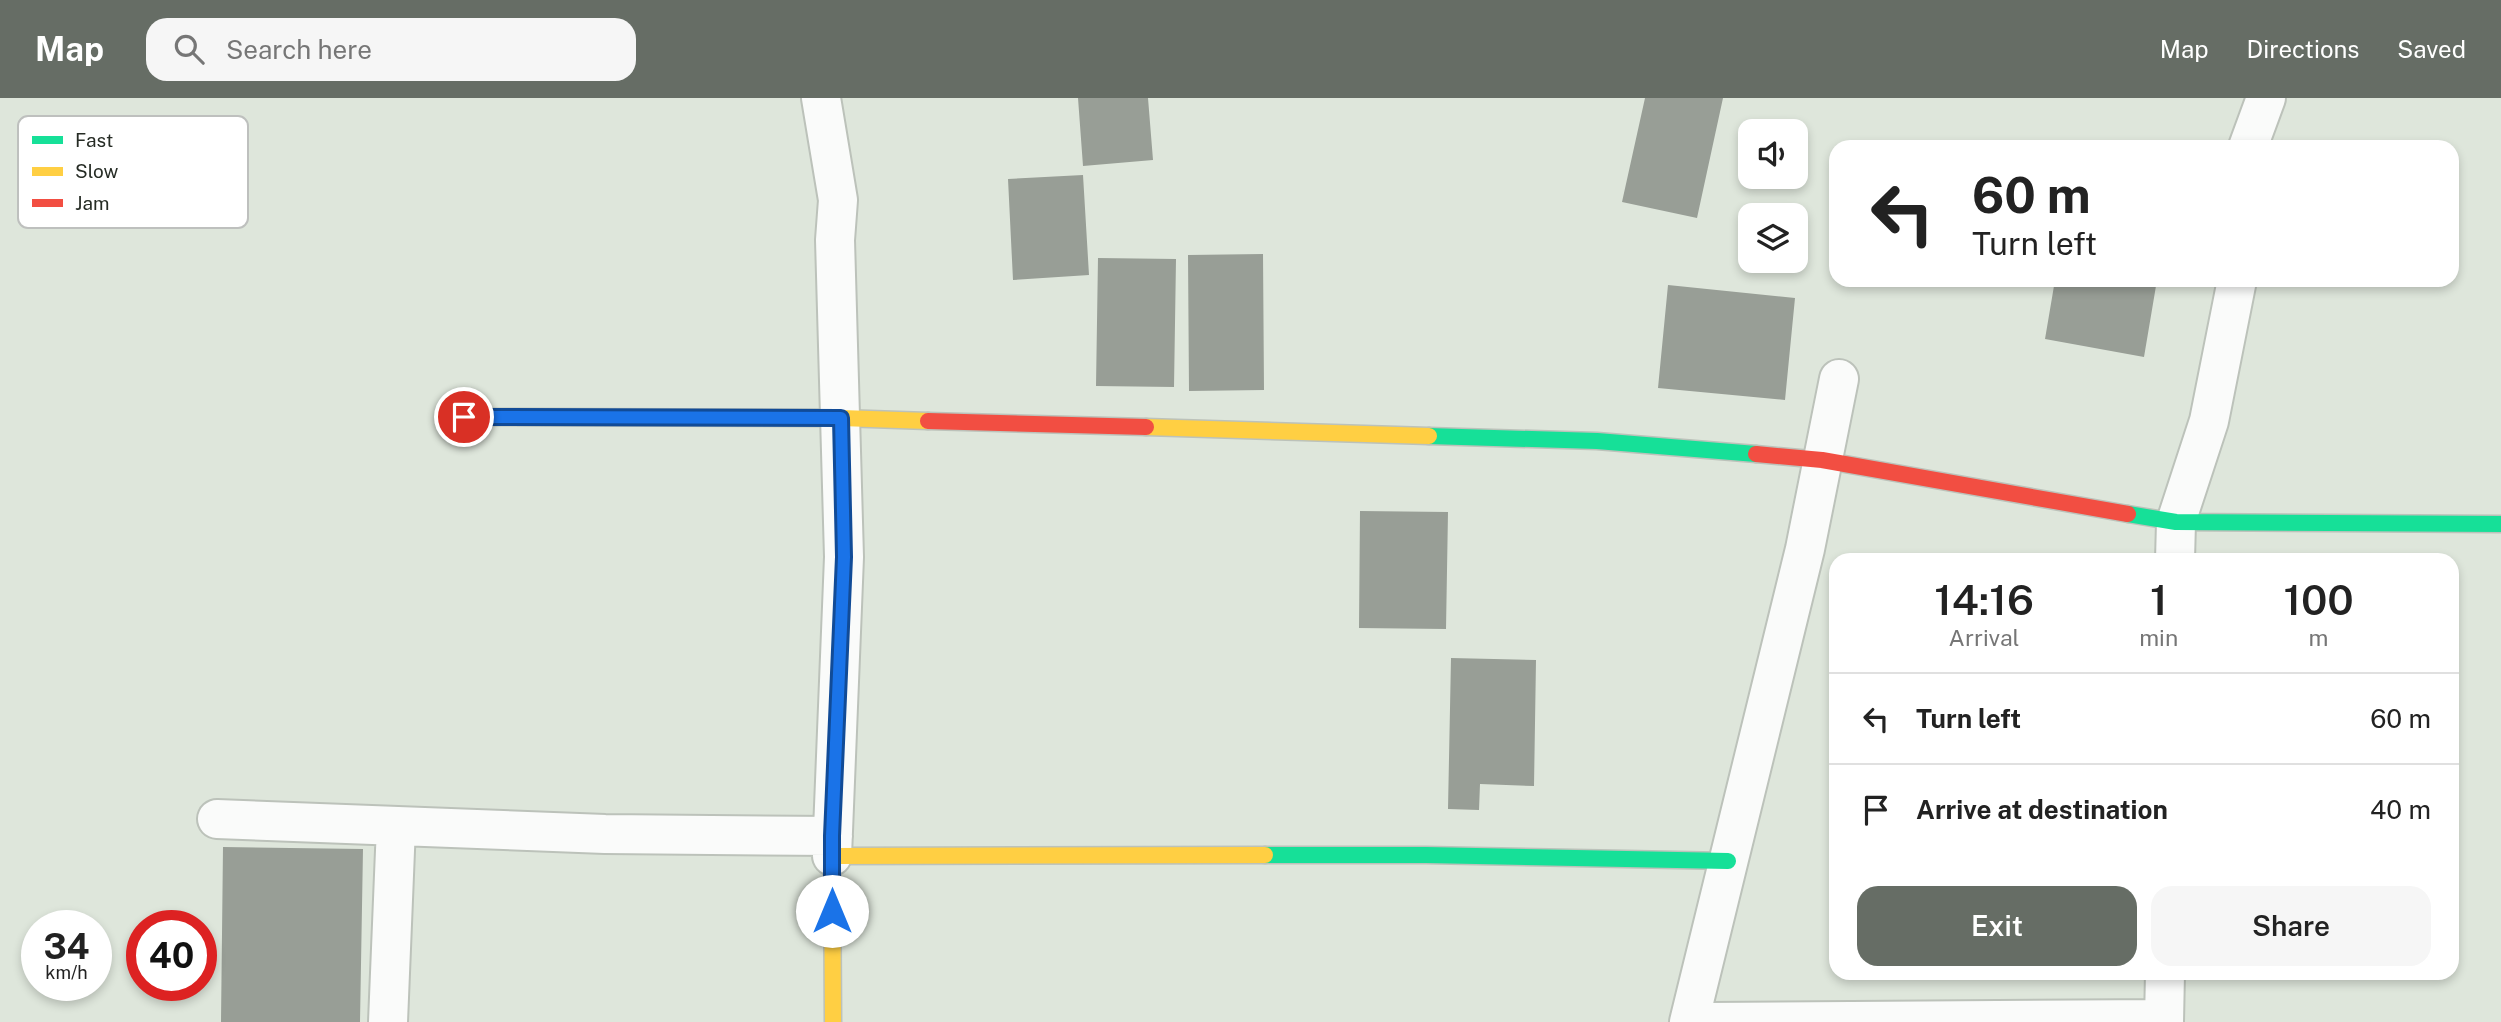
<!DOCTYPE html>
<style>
body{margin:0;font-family:"Public Sans",sans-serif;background:#f6f6f6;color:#222;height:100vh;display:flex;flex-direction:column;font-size:26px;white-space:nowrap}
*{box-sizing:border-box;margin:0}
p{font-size:23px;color:#767676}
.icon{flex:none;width:38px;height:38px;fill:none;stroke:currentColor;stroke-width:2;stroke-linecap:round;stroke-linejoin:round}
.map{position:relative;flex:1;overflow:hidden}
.side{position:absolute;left:1829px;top:455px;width:630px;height:427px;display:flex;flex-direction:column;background:#fff;border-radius:21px;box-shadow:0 4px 10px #0003}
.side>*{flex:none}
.banner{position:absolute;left:1829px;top:42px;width:630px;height:147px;border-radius:21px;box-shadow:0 4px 10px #0003;background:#fff;color:#222;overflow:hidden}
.fabs{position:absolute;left:1738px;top:21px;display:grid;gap:14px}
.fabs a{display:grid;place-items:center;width:70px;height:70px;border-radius:14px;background:#fff;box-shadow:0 4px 10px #0003;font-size:35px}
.speed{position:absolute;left:21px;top:812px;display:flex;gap:14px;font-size:35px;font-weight:700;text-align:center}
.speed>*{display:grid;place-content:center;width:91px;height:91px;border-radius:50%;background:#fff;box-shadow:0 4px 10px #0003;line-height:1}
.speed small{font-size:18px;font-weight:400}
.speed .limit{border:10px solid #d22;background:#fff;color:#111}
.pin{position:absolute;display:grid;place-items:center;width:60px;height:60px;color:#fff;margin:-30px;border:4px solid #fff;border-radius:50%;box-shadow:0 2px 7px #0007}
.me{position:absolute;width:77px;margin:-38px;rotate:0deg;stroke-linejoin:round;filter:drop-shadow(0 0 5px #0008)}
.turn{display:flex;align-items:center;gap:24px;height:147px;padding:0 28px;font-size:32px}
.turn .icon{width:91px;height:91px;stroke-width:2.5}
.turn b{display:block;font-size:49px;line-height:60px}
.eta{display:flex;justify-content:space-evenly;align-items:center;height:119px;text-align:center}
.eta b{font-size:42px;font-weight:600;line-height:49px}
.cta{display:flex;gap:14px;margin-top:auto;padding:14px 28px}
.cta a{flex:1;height:80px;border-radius:21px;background:#666d65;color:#fff;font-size:28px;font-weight:600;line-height:80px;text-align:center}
.cta a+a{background:#f6f6f6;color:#222}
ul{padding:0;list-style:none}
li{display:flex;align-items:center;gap:21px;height:91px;padding:0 28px;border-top:2px solid #e0e0e0}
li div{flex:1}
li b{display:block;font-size:26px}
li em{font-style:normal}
header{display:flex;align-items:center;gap:42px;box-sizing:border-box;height:98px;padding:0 35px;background:#666d65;color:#fff}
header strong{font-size:33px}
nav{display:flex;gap:38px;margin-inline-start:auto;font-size:24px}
.search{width:490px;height:63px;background:#f6f6f6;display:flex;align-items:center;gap:18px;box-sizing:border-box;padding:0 24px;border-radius:21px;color:#767676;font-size:26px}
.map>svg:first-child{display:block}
</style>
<header>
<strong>Map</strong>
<div class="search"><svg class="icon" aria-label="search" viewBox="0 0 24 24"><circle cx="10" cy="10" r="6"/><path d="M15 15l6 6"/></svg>Search here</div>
<nav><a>Map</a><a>Directions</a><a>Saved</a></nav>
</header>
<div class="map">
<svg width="2501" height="924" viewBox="0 0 2501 924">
<rect width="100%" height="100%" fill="#dee6db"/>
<path fill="#989e96" d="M1078 0H1148L1153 62 1083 68Z
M1645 0H1723L1697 120 1622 104Z
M1083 77 1089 177 1013 182 1008 81Z
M1263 156 1264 292 1189 293 1188 157Z
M1098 160 1176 161 1174 289 1096 288Z
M2055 182H2157L2144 259 2045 241Z
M1668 187 1795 200 1785 302 1658 290Z
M1360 413 1448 414 1446 531 1359 530Z
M1451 560 1536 562 1534 688 1480 686 1479 712 1448 711Z
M223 749 363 751 360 924H221Z"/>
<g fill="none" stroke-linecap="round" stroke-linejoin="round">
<g stroke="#bcc2ba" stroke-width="42">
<path id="street" d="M821 0 838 102 835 142 844 459 832 758
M2248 49 2266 0
M2175 462 2176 424 2209 323 2237 182
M217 721 605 736 833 738
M388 924 396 728
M1689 924 1805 451 1839 281
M1709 924 2163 921
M2164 924 2165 875"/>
</g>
<g stroke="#bcc2ba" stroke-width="19">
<path id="fast" d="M1429 338 1597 343 1756 356
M2128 416 2176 424 2501 426
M1265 757H1426L1728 763"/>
</g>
<g stroke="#bcc2ba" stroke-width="19">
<path id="slow" d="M464 319 841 320 928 323
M1146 329 1429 338
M833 924 832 758 1265 757"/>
</g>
<g stroke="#bcc2ba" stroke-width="19">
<path id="jam" d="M928 323 1146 329
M1756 356 1822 362 2128 416"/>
</g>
<use href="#street" stroke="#fafbfa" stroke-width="38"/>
<use href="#fast" stroke="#16e098" stroke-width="16"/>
<use href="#slow" stroke="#ffcf43" stroke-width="16"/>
<use href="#jam" stroke="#f24e42" stroke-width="16"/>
</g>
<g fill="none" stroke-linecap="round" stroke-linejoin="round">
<g stroke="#114b97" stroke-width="18">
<path id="route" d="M464 319 841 320 844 459 832 738V813"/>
</g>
<use href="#route" stroke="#1a73e8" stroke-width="12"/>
</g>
<rect x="18" y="18" width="230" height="112" rx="10" fill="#fff" stroke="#bec0be" stroke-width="2"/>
<rect x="32" y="38" width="31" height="8" fill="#16e098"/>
<rect x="32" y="69" width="31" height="9" fill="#ffcf43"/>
<rect x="32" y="101" width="31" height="8" fill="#f24e42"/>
<g font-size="19" fill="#262c25">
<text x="75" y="49">Fast</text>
<text x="75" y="80">Slow</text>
<text x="75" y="112">Jam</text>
</g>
</svg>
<div class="fabs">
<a><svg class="icon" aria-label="sound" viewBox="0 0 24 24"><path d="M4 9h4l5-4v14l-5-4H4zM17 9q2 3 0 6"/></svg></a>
<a><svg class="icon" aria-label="layers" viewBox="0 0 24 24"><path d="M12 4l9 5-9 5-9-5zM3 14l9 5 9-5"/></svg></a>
</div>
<div class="speed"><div>34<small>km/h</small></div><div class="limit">40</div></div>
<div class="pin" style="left:464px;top:319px;background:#d93025"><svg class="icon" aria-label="arrive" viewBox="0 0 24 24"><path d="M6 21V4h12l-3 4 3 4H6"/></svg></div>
<svg class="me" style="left:832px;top:813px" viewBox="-20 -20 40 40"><circle r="19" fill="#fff"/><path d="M0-13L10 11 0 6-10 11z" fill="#1a73e8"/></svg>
<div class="banner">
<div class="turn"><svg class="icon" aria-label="left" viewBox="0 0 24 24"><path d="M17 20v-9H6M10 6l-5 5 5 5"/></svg><div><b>60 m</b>Turn left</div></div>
</div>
<section class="side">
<div class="eta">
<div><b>14:16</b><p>Arrival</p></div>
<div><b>1</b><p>min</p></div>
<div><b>100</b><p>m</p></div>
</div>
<ul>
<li><svg class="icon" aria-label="left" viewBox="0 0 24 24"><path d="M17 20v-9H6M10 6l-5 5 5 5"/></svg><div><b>Turn left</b></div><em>60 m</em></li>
<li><svg class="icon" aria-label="arrive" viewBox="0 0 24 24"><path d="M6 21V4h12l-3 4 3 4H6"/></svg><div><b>Arrive at destination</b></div><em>40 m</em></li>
</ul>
<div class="cta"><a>Exit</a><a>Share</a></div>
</section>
</div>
